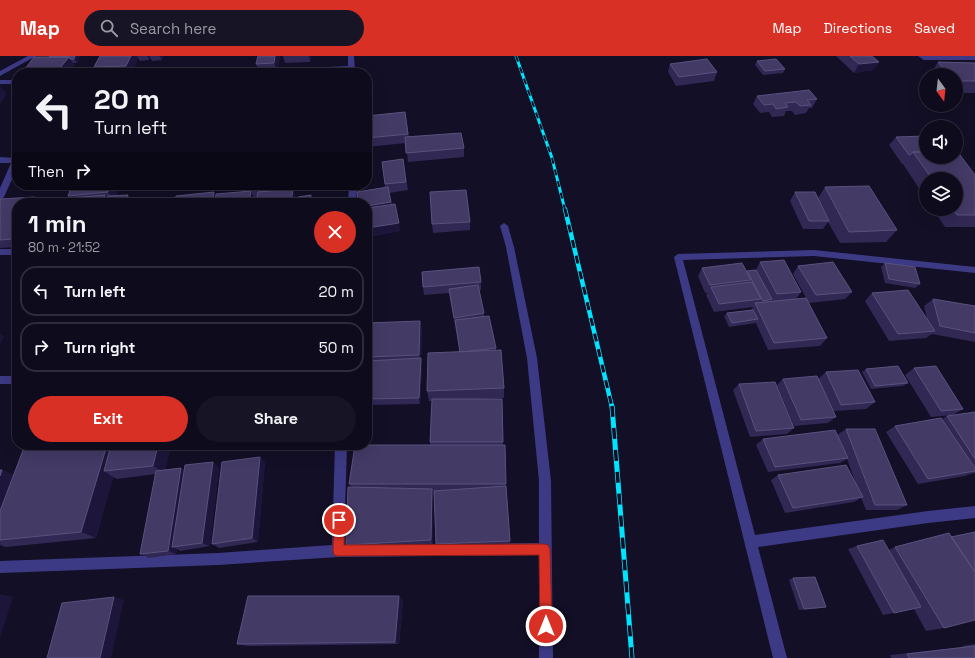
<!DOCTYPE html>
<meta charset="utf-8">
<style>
body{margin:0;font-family:"Space Grotesk",sans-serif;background:#171425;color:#f1f3f6;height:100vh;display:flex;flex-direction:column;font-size:15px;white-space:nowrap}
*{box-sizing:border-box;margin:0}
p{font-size:13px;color:#9b9ba3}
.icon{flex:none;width:22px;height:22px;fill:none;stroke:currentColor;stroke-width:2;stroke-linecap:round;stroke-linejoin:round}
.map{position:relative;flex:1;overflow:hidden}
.sheet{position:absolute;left:12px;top:142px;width:360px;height:252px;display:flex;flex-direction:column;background:#0e0b1c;border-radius:16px;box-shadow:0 4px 16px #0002,0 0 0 1px #2e2b3b}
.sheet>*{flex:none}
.guide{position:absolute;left:12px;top:12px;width:360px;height:122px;border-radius:16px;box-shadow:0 4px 16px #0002,0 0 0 1px #2e2b3b;background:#0e0b1c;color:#f1f3f6;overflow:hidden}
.needle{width:26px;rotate:165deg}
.tools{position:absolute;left:919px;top:12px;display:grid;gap:8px}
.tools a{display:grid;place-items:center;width:44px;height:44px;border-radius:50%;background:#0e0b1c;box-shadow:0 4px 16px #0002,0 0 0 1px #2e2b3b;font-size:20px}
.pin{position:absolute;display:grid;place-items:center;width:34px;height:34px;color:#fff;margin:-17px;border:2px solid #fff;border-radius:50%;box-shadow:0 1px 4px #0007}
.me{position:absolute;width:44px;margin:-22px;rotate:0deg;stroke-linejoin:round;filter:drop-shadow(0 0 3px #0008)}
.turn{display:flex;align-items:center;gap:14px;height:84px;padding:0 16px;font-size:18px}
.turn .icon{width:52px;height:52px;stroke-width:2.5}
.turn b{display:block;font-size:28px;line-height:34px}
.then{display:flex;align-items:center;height:38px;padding:0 16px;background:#0003;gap:8px;font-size:15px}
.round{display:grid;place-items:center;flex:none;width:42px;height:42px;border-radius:21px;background:#171425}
.headline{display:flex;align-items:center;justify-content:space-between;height:68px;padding:0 16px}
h1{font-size:24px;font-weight:800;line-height:30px}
.primary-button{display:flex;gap:8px;margin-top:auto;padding:8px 16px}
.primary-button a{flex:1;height:46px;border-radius:24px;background:#d93025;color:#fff;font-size:16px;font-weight:800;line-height:46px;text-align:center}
.primary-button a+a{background:#171425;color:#f1f3f6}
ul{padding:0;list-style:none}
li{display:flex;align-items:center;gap:12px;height:50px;margin:0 8px 6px;padding:0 8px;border:2px solid #2e2b3b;border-radius:16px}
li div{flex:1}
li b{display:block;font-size:15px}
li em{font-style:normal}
header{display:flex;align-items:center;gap:24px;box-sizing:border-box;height:56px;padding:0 20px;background:#d93025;color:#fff}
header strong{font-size:19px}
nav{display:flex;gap:22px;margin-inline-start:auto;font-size:14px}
.search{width:280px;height:36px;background:#171425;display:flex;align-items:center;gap:10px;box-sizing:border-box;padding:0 14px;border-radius:22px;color:#9b9ba3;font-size:15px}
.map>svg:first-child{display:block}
</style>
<header>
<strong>Map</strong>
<div class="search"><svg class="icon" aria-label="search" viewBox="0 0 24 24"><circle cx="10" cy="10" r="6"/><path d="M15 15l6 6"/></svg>Search here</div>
<nav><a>Map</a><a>Directions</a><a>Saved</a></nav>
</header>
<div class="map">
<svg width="975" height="602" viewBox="0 0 975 602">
<rect width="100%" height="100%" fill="#130f26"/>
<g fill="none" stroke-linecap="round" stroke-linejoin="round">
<path fill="#3d3a85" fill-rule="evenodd" d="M28 0H36L0 20V15Z
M348 0H354L355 17H349V14L287 17H241L244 15 348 10Z
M918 0H975V4H924Z
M0 24H17V28H0Z
M0 101 14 102 17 101V112L4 141 0 144V132L11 107H0Z
M349 129H357L356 147H348Z
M504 167 508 170 514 191 537 302 545 372 551 425 553 602H539V499L338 501 218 509 0 517V505L218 497 332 489 335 389H347L344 489 539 487V425L527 302 506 191 500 170Z
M0 193H17V199H0Z
M814 194 975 211V217L814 200 683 204 755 479 928 455 975 450V462L928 467 758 491 787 602H773L674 201 678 198Z
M0 320H17V328H0Z"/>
<g stroke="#00e5ff" stroke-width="3">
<path id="rail-far2" d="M516 0 552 102 565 154"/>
</g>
<g stroke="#00e5ff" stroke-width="4.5">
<path id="rail-far1" d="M565 153 612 351"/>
</g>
<g stroke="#00e5ff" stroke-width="5">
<path id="rail" d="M612 350 632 602"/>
</g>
<use href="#rail-far2" stroke="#130f26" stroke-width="2" stroke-dasharray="6" stroke-linecap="butt"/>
<use href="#rail-far1" stroke="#130f26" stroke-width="3" stroke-dasharray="8" stroke-linecap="butt"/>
<use href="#rail" stroke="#130f26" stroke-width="3.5" stroke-dasharray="11" stroke-linecap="butt"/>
</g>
<path fill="#312854" d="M80 0 77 7H73L74 9 69 17H28L25 13Z
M100 0H163L162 4 152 5 150 1 149 4 140 5 138 2 132 17H98L94 11Z
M280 0 277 15 259 16 256 8Z
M283 0H311L310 6 285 7Z
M836 0H872L879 6 873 14 854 17Z
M757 5 785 13 783 17 763 19 755 9Z
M938 6 975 7V37H956V19H930Z
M670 8 717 16 714 25 676 30 668 16Z
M757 40 817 43 812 52H809L806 57 795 59 792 55H786L784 60 772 61 769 56 760 57 753 48Z
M405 56 409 81 464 92V101L408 106 406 87 367 91V60Z
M896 81 975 119V171H945L933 153H956V123H926V143L903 108H904H902L889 89Z
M403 103 408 134 389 137 392 148 400 175 367 181V147L385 131 382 106Z
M119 129 116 140 128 139 133 145 147 143 150 147H67L69 142 68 140Z
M246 129H294L293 134 296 142 257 141 254 142 255 144 174 147 214 136 216 140 246 136 245 134Z
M825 131 897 174 886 186 840 187 828 166 823 173H803L790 145 795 136 818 142Z
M0 143 17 147V191L0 192Z
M470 166V174L433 177 432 168Z
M760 206 801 236 796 243 827 282 820 290 768 294 756 267 729 271 724 260 727 257 751 254 753 251 714 256 706 239 708 237H705L698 220 702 212 747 215 756 214Z
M885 207 920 228 915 232 885 227 881 211Z
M798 210 852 236 845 243 809 247 793 218Z
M481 226V234H479L484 257V260L496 292V294L504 332V342L478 343 503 386 510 485 509 490 438 493 436 488 434 435H432L433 440V489L351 494 346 489 352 431 349 428 430 389V386L432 345H429L427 335 460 296 449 237 424 239 423 231Z
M872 237 927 262 924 250 933 243 975 250V286L932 278 926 282 889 285 865 245Z
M367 267 422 272 421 302 422 309 420 348 367 349Z
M914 312 963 353 953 359 931 361 905 319Z
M866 313 908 327 903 330 871 333 862 316Z
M826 316 875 346 866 353 833 355 836 361 828 367 794 370 777 329 783 323H818Z
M739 328 794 372 787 378 750 381 733 334Z
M975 356V417L970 418 965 420 918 428 886 376 895 370 942 363 947 360Z
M846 373 907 449 897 454H866L861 442 854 446 785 457 771 424 778 419 856 428 847 403 840 407 768 416 756 389 763 383H839L837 379Z
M25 389H171L165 414 181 412 184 414 219 411 210 490 180 495 177 493 176 498 149 502 140 498 156 418 117 423 113 421 96 482 6 491 0 489 2 414 14 419Z
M265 406 258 486 219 492 212 488Z
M857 490 889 494 895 491 944 572 926 575 914 553 883 559 848 493Z
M793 522 826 551 822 552 799 554 789 524Z
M403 544 399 588 247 590 237 588Z
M975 588V602H891L890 599 963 591 962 590Z"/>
<path fill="#1d163a" d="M75 0H80L77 7 74 3Z
M131 0H140H137L138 2 132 17H130L126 10Z
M147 0H150L149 4Z
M159 0H163L162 4Z
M275 0H280L277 15 274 7Z
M309 0H311L310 6Z
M69 1 74 9 69 17H64L60 12Z
M879 6 873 14 854 17 859 8Z
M0 30 7 38 0 48Z
M110 129H119L114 145 108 136Z
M290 129H294L293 134 296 142V147H291L292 138 290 131Z
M251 135 255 144V147H249Z
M214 136 219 145 218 147H212Z
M105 139 111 147H102Z
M128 139 134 147H125Z
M311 139 312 144V147H311Z
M35 141 40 147H32Z
M147 143 150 147H146Z
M391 146 393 155 367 159V150Z
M399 167 400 175 367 181V172Z
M17 175V187L13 183Z
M420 265 422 272 421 303V302L422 309 420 348 419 342 421 305 419 299Z
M0 278 4 280 0 289Z
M107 389H122L104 415 113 421 96 482 81 476Z
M158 389H171L165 417 153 410Z
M260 401 265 406 258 486 252 482Z
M213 406 219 411 210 490 202 487Z
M181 412 189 417 172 491 177 493 176 498 168 495Z
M2 414 19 421 0 473V420Z
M432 433 433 440V489L431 484Z
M0 538 13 541 0 582Z
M399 540 403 544 399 588 395 586Z
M114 541 124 544 111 602H100Z"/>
<path fill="#433a66" stroke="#5a527e" d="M50 0H75L74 3H70L69 1H49Z
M100 0H131L126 10 94 11Z
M258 0H275L274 7 256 8Z
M850 0H872L879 6 859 8Z
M34 1H69L60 12 25 13Z
M707 3 717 16 679 21 670 8Z
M776 3 785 13 765 15 757 5Z
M938 6 975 7V25H956V19H949Z
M809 34 817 43 807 44 811 49 800 50 796 46 785 47 788 51 776 53 773 48 764 49 757 40Z
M405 56 408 78 367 82V60Z
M461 77 464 92 406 97 405 81Z
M926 80V96H913L910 99H909L896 81Z
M956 95H957L975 119V159H957L953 153H956V123H932L913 96H926V101H956Z
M403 103 406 126 385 128 382 106Z
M72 129H110L108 136 68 140Z
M246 129H290V131L258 135V132L245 134Z
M869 130 897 174 849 176 825 131Z
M388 131 391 146 367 150V147H358L357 136Z
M293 133 291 147H256L258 136Z
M466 134 470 166 432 168 430 136Z
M251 135 249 147H215L216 138Z
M214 136 212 147H174L176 140Z
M795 136H815L829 165H809Z
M105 139 102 147H67L69 142Z
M128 139 125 147H105L108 140Z
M311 139V147H298V141Z
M35 141 32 147H17V175L13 183 0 184V143Z
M147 143 146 147H132L133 144Z
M395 148 399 167 367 172V152Z
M784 204 801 236 777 238 760 206Z
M833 206 852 236 816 239 798 210Z
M742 207 751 224 710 229 702 212Z
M885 207 915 211 920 228 889 223Z
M479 211 481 226 423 231 422 216Z
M756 214 772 243 763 245 747 215Z
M752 226 761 243 719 248 711 231Z
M478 229 484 257 454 262 449 233Z
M908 234 935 275 898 278 872 237Z
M806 242 827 282 774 287 755 247Z
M933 243 975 250V277L940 270Z
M753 254 758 263 732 267 727 257Z
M489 260 496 292 470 295 460 296 455 264Z
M420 265 419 299 367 301V267Z
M501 294 504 332 427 335 428 297Z
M421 302 419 342 367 343V305Z
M898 310 908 327 875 330 866 313Z
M936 310 963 353 941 355 914 312Z
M858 314 875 346 841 349 826 316Z
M817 320 836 361 801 364 783 323Z
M775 326 794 372 756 375 739 328Z
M432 343H502L503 386H430Z
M975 356V403L947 360Z
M941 362 975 412V415L928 423 895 370Z
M846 373H875L907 449H875Z
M835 374 848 402 775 411 763 383Z
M25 389H107L81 476 0 484V455Z
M111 389H158L153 410 104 415Z
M355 389H505L506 428H349Z
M260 401 252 482 212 488 222 406Z
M213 406 202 487 172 491 185 409Z
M846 409 863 441 793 452 778 419Z
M181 412 168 495 140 498 156 415Z
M0 414H2L0 420Z
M506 430 510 485 436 488 434 435Z
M348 431 432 433 431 484 346 489Z
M975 476V516L951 481Z
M949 477 975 516V564L944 572 895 491Z
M883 484 921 551 894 557 857 490Z
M815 521 826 551 804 553 793 522Z
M248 540H399L395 586 237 588Z
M114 541 100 602H47L62 547Z
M975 590V602H909L907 598Z"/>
<path fill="#d93025" stroke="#8d1f18" d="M339 459 343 461 345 464 344 489 544 488 548 489 550 493 552 570 550 575 546 576 542 575 540 570 539 499 338 500 334 499 333 495 334 464 335 461Z"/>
</svg>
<div class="tools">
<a><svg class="needle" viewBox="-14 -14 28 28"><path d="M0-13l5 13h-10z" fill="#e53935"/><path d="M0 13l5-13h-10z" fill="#9b9ba3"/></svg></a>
<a><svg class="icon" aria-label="sound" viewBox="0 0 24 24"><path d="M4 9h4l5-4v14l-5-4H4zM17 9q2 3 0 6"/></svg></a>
<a><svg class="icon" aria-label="layers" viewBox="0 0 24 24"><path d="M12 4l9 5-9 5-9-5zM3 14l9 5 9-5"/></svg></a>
</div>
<div class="pin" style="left:339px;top:464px;background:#d93025"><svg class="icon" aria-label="arrive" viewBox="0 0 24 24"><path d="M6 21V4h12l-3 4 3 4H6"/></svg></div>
<svg class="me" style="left:546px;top:570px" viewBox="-20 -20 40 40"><circle r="17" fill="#d93025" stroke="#fff" stroke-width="3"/><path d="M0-11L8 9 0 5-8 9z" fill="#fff"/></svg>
<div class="guide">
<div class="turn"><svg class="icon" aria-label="left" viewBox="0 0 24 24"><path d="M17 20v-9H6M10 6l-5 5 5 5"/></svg><div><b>20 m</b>Turn left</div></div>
<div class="then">Then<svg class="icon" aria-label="right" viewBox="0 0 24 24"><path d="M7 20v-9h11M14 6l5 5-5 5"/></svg></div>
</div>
<section class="sheet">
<div class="headline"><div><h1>1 min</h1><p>80 m · 21:52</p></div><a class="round" style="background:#d93025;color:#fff"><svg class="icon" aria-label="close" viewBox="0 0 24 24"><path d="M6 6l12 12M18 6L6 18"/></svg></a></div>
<ul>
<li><svg class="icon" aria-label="left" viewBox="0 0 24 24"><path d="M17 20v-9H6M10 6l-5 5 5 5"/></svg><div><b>Turn left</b></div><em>20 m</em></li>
<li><svg class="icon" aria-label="right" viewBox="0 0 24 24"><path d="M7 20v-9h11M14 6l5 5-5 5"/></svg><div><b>Turn right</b></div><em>50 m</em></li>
</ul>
<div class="primary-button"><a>Exit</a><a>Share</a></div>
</section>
</div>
